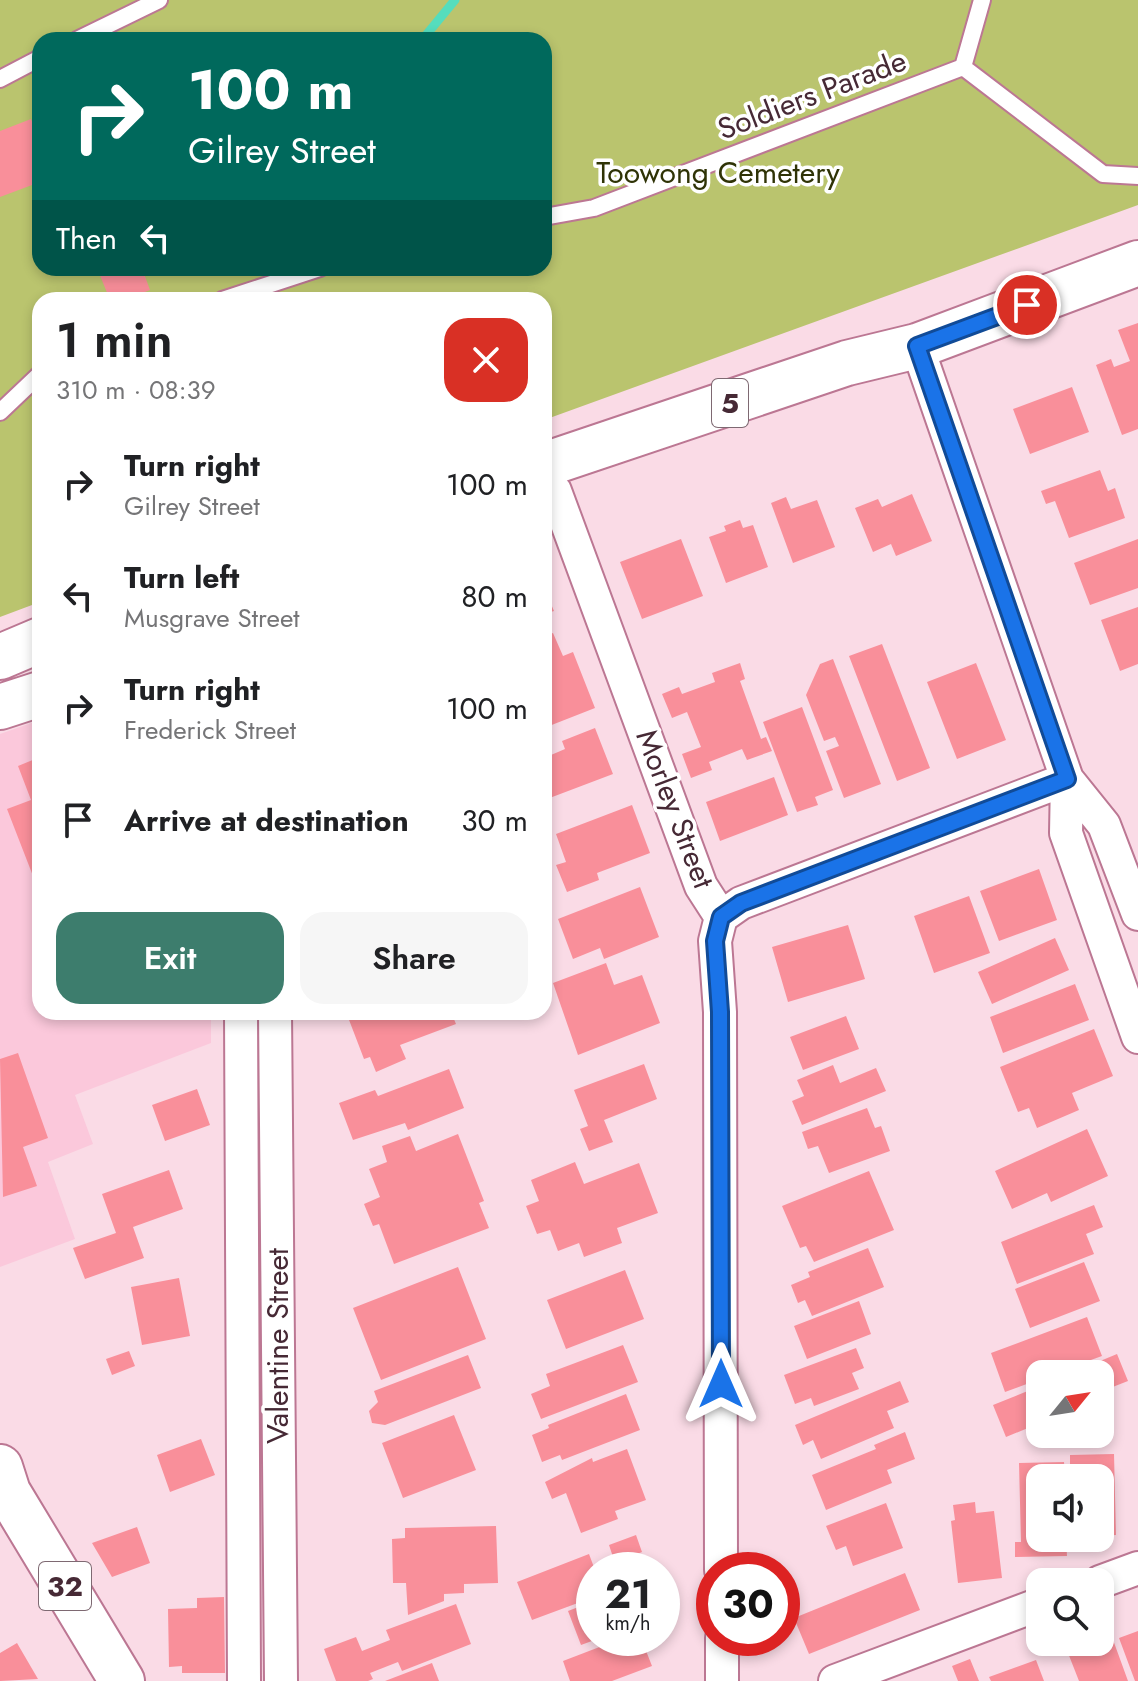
<!DOCTYPE html>
<meta charset="utf-8">
<style>
body{margin:0;font-family:Jost,sans-serif;background:#f6f6f6;color:#202124;height:100vh;display:flex;flex-direction:column;font-size:30px;white-space:nowrap}
*{box-sizing:border-box;margin:0}
p{font-size:26px;color:#757577}
.icon{flex:none;width:44px;height:44px;fill:none;stroke:currentColor;stroke-width:2;stroke-linecap:round;stroke-linejoin:round}
.map{position:relative;flex:1;overflow:hidden}
.sheet{position:absolute;left:32px;top:292px;width:520px;height:728px;display:flex;flex-direction:column;background:#fff;border-radius:24px;box-shadow:0 4px 12px #0003}
.sheet>*{flex:none}
.top-card{position:absolute;left:32px;top:32px;width:520px;height:244px;border-radius:24px;box-shadow:0 4px 12px #0003;background:#00695c;color:#fff;overflow:hidden}
.needle{width:52px;rotate:60deg}
.fabs{position:absolute;left:1026px;top:1360px;display:grid;gap:16px}
.fabs a{display:grid;place-items:center;width:88px;height:88px;border-radius:16px;background:#fff;box-shadow:0 4px 12px #0003;font-size:40px}
.speed{position:absolute;left:576px;top:1552px;display:flex;gap:16px;font-size:40px;font-weight:700;text-align:center}
.speed>*{display:grid;place-content:center;width:104px;height:104px;border-radius:50%;background:#fff;box-shadow:0 4px 12px #0003;line-height:1}
.speed small{font-size:20px;font-weight:400}
.speed .limit{border:12px solid #d22;background:#fff;color:#111}
.pin{position:absolute;display:grid;place-items:center;width:68px;height:68px;color:#fff;margin:-34px;border:4px solid #fff;border-radius:50%;box-shadow:0 2px 8px #0007}
.me{position:absolute;width:88px;margin:-44px;rotate:0deg;stroke-linejoin:round;filter:drop-shadow(0 0 6px #0008)}
.turn{display:flex;align-items:center;gap:28px;height:168px;padding:0 24px;font-size:36px}
.turn .icon{width:104px;height:104px;stroke-width:2.5}
.turn b{display:block;font-size:56px;line-height:68px}
.then{display:flex;align-items:center;height:76px;padding:0 24px;background:#0003;gap:16px;font-size:30px}
.round{display:grid;place-items:center;flex:none;width:84px;height:84px;border-radius:24px;background:#f6f6f6}
.overview{display:flex;align-items:center;justify-content:space-between;height:136px;padding:0 24px}
h1{font-size:48px;font-weight:600;line-height:60px}
.primary-button{display:flex;gap:16px;margin-top:auto;padding:16px 24px}
.primary-button a{flex:1;height:92px;border-radius:24px;background:#3d7d6d;color:#fff;font-size:32px;font-weight:600;line-height:92px;text-align:center}
.primary-button a+a{background:#f6f6f6;color:#202124}
ul{padding:0;list-style:none}
li{display:flex;align-items:center;gap:24px;height:112px;padding:0 24px}
li div{flex:1}
li b{display:block;font-size:30px}
li em{font-style:normal}
.map>svg:first-child{display:block}
</style>
<div class="map">
<svg width="1138" height="1681" viewBox="0 0 1138 1681">
<rect width="100%" height="100%" fill="#fadbe6"/>
<path fill="#fbc8db" d="M40 720V1012H211V1043L75 1095 93 1144 48 1162 75 1239 0 1267V734Z"/>
<path fill="#bac46e" fill-rule="evenodd" d="M0 0H1138V205L544 420V300H40V602L0 617ZM40 40H544V268H40Z"/>
<g fill="none" stroke-linecap="round" stroke-linejoin="round">
<path stroke="#55ddbd" stroke-width="9" d="M422 40 455 0"/>
</g>
<path fill="#f98f9a" d="M31 119 40 142V182L0 197V131Z
M97 268H142L150 290 125 300H110Z
M1138 323V429L1122 435 1096 365 1111 359 1114 367 1130 361 1118 330Z
M1072 387 1089 432 1030 454 1013 409Z
M1100 470 1108 491 1115 488 1125 518 1069 538 1055 501 1046 504 1041 491Z
M912 494 932 541 896 556 891 544 873 552 855 508 878 499 882 507Z
M786 497 791 509 817 500 835 547 793 563 771 503Z
M740 520 743 528 753 525 768 567 726 583 709 537 726 531 724 526Z
M681 539 703 596 642 619 620 562Z
M1138 539V588L1090 605 1074 563Z
M548 597 554 611 544 614V598Z
M1138 607V664L1120 671 1101 620Z
M553 633 563 656 573 652 595 708 544 728V636Z
M882 644 930 768 897 781 849 656Z
M833 659 881 784 844 798 826 751 839 746 835 737 824 741 806 695 820 664Z
M740 663 745 679 740 681 761 739 766 737 772 751 747 760 742 749 709 762 712 770 691 778 682 754 701 747 687 712 672 718 662 694 679 687 682 694 715 682 712 673Z
M976 663 1006 740 957 759 927 682Z
M802 707 833 790 815 797 818 805 797 812 763 722Z
M595 728 613 774 547 799 544 758 565 749 562 741Z
M40 757V894L7 809 31 800 18 766Z
M774 777 788 815 720 841 706 802Z
M632 805 650 853 597 873 599 880 567 892 556 865 566 862 556 834Z
M1039 869 1057 920 999 941 980 891Z
M640 887 659 937 604 959 600 948 573 959 558 919Z
M969 896 990 953 934 973 914 916Z
M848 925 865 979 788 1002 772 947Z
M1055 938 1069 970 992 1004 978 972Z
M606 963 614 985 642 975 660 1023 578 1055 553 983Z
M1075 984 1089 1020 1003 1053 990 1017Z
M346 1012H451L456 1024 400 1045 406 1059 376 1072 370 1057 364 1059Z
M846 1016 859 1049 803 1070 790 1037Z
M1094 1029 1113 1076 1072 1093 1079 1110 1037 1128 1029 1108 1018 1112 1000 1067Z
M18 1053 48 1138 23 1147 37 1186 3 1197 0 1059Z
M644 1064 657 1099 604 1120 613 1142 589 1151 580 1129 588 1126 574 1090Z
M833 1065 840 1083 876 1068 886 1091 802 1125 792 1101 804 1096 797 1080Z
M449 1069 464 1108 408 1130 405 1123 353 1140 339 1103 375 1090 378 1096Z
M197 1089 210 1125 165 1141 152 1105Z
M867 1108 875 1128 881 1126 890 1151 829 1173 818 1146 808 1149 802 1132Z
M1087 1129 1108 1176 1051 1202 1047 1193 1012 1209 995 1171Z
M458 1134 484 1201 479 1203 489 1228 394 1264 379 1224 373 1226 364 1204 380 1197 369 1169 387 1162 382 1146 410 1136 416 1151Z
M575 1162 584 1184 639 1163 658 1213 617 1228 622 1243 584 1257 579 1243 558 1251 550 1230 537 1234 526 1206 539 1201 531 1180Z
M169 1170 183 1209 133 1227 144 1258 85 1279 73 1248 116 1233 102 1194Z
M869 1171 894 1230 814 1262 806 1246 800 1248 782 1206Z
M1094 1205 1103 1227 1086 1234 1094 1254 1017 1284 1001 1242Z
M868 1248 884 1287 812 1316 805 1300 798 1303 791 1285 810 1277 808 1272Z
M1084 1262 1100 1301 1030 1328 1015 1289Z
M458 1267 486 1339 381 1380 353 1308Z
M625 1270 644 1319 566 1349 547 1300Z
M179 1278 190 1336 142 1345 131 1287Z
M859 1301 871 1334 807 1359 794 1326Z
M1087 1317 1102 1356 1052 1374H1040V1379L1005 1392 991 1353Z
M623 1345 638 1382 541 1419 531 1394 550 1386 546 1374Z
M856 1348 864 1368 852 1373 859 1389 814 1406 811 1398 795 1404 784 1375Z
M129 1351 135 1366 112 1375 106 1359Z
M1117 1354 1128 1381 1105 1390 1108 1395 1100 1398V1374H1069Z
M468 1355 481 1388 385 1425 372 1423 369 1411 378 1402 374 1391Z
M900 1381 909 1402 887 1411 894 1428 821 1459 813 1440 803 1445 795 1425Z
M1040 1386V1423L1006 1437 993 1405Z
M626 1394 640 1430 562 1460 560 1455 542 1462 532 1435 549 1428 548 1425Z
M454 1415 476 1470 403 1498 382 1443Z
M905 1432 915 1459 887 1470 892 1483 826 1510 812 1475 876 1449 874 1445Z
M201 1439 215 1475 170 1492 157 1455Z
M627 1449 646 1500 615 1511 618 1519 581 1533 566 1493 552 1499 545 1482 592 1458 593 1462Z
M1114 1454 1116 1535 1100 1536V1478H1070V1455Z
M1064 1462 1065 1478H1040V1538H1066L1067 1556 1015 1557V1542H1021L1019 1463Z
M975 1502 976 1513 994 1511 1002 1578 958 1583 951 1521 955 1520 953 1505Z
M886 1503 903 1548 853 1566 846 1546 836 1550 826 1526Z
M496 1526 498 1583 464 1584V1593L444 1594V1601L408 1615 406 1583H393L392 1539 405 1538V1528Z
M137 1527 150 1563 112 1577 92 1543Z
M636 1535 642 1552 615 1563 609 1545Z
M589 1554 595 1570 594 1597 532 1620 517 1582Z
M905 1573 920 1610 809 1654 794 1618Z
M224 1597 225 1673H182V1666L169 1667 168 1609 197 1608V1598Z
M594 1601V1638H600L581 1645 568 1611Z
M456 1604 471 1644 402 1671 398 1662 370 1673 373 1679 368 1681H336L324 1649 356 1637 362 1651 390 1640 386 1630Z
M1138 1631V1681H1135L1119 1638Z
M1112 1637 1128 1681H1079L1068 1653Z
M623 1638H641L652 1666 612 1681H570L563 1661Z
M17 1643 38 1679 0 1681V1653Z
M970 1659 979 1681H958L952 1666Z
M1036 1660 1044 1681H991L989 1677Z
M432 1663 439 1681H385Z"/>
<g fill="none" stroke-linecap="round" stroke-linejoin="round">
<g stroke="#bc7793" stroke-width="20">
<path id="lane" d="M77 40 159 0
M963 67 1103 174 1138 176
M963 67 982 0
M0 79 40 58
M544 217 594 208 963 67
M222 300 320 268
M0 412 40 374"/>
</g>
<g stroke="#bc7793" stroke-width="36">
<path id="street" d="M917 346 1067 779 1104 825 1138 914
M555 491 701 886 721 917
M1067 779 1066 833 1138 1037
M241 1012 244 1681
M275 1012 281 1681
M721 1570 720 1012 715 941 721 917 741 903 1067 779
M1100 1582 1138 1568
M722 1638V1681
M835 1681 1040 1604"/>
</g>
<g stroke="#bc7793" stroke-width="48">
<path id="primary" d="M0 1467 8 1492 122 1681"/>
</g>
<g stroke="#bc7793" stroke-width="48">
<path id="highway" d="M544 465 847 363 917 346 1138 263
M0 657 40 640
M0 707 40 694"/>
</g>
<use href="#lane" stroke="#fff" stroke-width="16"/>
<use href="#street" stroke="#fff" stroke-width="32"/>
<use href="#primary" stroke="#fff" stroke-width="44"/>
<use href="#highway" stroke="#fff" stroke-width="44"/>
</g>
<g fill="none" stroke-linecap="round" stroke-linejoin="round">
<g stroke="#114b97" stroke-width="20">
<path id="route" d="M721 1384 720 1012 715 941 721 917 741 903 1067 779 917 346 1027 305"/>
</g>
<use href="#route" stroke="#1a73e8" stroke-width="14"/>
</g>
<g text-anchor="middle" stroke-width="7" stroke-linejoin="round" paint-order="stroke">
<g fill="#fff" stroke="#7e6972" stroke-width="2">
<rect x="712" y="379" width="36" height="48" rx="6"/>
<rect x="39" y="1562" width="52" height="48" rx="6"/>
</g>
<g font-size="28" font-weight="bold" fill="#462935">
<text x="730" y="413">5</text>
<text x="65" y="1596">32</text>
</g>
<g font-size="30" fill="#462935" stroke="#fff">
<text transform="translate(812 95) rotate(-21)" y="10">Soldiers Parade</text>
<text transform="translate(675 809) rotate(69)" y="10">Morley Street</text>
<text transform="translate(278 1346) rotate(-90)" y="10">Valentine Street</text>
</g>
<g font-size="30" fill="#2f3306" stroke="#fff">
<text x="718" y="183">Toowong Cemetery</text>
</g>
</g>
</svg>
<div class="fabs">
<a><svg class="needle" viewBox="-14 -14 28 28"><path d="M0-13l5 13h-10z" fill="#e53935"/><path d="M0 13l5-13h-10z" fill="#757577"/></svg></a>
<a><svg class="icon" aria-label="sound" viewBox="0 0 24 24"><path d="M4 9h4l5-4v14l-5-4H4zM17 9q2 3 0 6"/></svg></a>
<a><svg class="icon" aria-label="search" viewBox="0 0 24 24"><circle cx="10" cy="10" r="6"/><path d="M15 15l6 6"/></svg></a>
</div>
<div class="speed"><div>21<small>km/h</small></div><div class="limit">30</div></div>
<div class="pin" style="left:1027px;top:305px;background:#d93025"><svg class="icon" aria-label="arrive" viewBox="0 0 24 24"><path d="M6 21V4h12l-3 4 3 4H6"/></svg></div>
<svg class="me" style="left:721px;top:1384px" viewBox="-20 -20 40 40"><path d="M0-17L14 15 0 8-14 15z" fill="#1a73e8" stroke="#fff" stroke-width="4"/></svg>
<div class="top-card">
<div class="turn"><svg class="icon" aria-label="right" viewBox="0 0 24 24"><path d="M7 20v-9h11M14 6l5 5-5 5"/></svg><div><b>100 m</b>Gilrey Street</div></div>
<div class="then">Then<svg class="icon" aria-label="left" viewBox="0 0 24 24"><path d="M17 20v-9H6M10 6l-5 5 5 5"/></svg></div>
</div>
<section class="sheet">
<div class="overview"><div><h1>1 min</h1><p>310 m · 08:39</p></div><a class="round" style="background:#d93025;color:#fff"><svg class="icon" aria-label="close" viewBox="0 0 24 24"><path d="M6 6l12 12M18 6L6 18"/></svg></a></div>
<ul>
<li><svg class="icon" aria-label="right" viewBox="0 0 24 24"><path d="M7 20v-9h11M14 6l5 5-5 5"/></svg><div><b>Turn right</b><p>Gilrey Street</p></div><em>100 m</em></li>
<li><svg class="icon" aria-label="left" viewBox="0 0 24 24"><path d="M17 20v-9H6M10 6l-5 5 5 5"/></svg><div><b>Turn left</b><p>Musgrave Street</p></div><em>80 m</em></li>
<li><svg class="icon" aria-label="right" viewBox="0 0 24 24"><path d="M7 20v-9h11M14 6l5 5-5 5"/></svg><div><b>Turn right</b><p>Frederick Street</p></div><em>100 m</em></li>
<li><svg class="icon" aria-label="arrive" viewBox="0 0 24 24"><path d="M6 21V4h12l-3 4 3 4H6"/></svg><div><b>Arrive at destination</b></div><em>30 m</em></li>
</ul>
<div class="primary-button"><a>Exit</a><a>Share</a></div>
</section>
</div>
